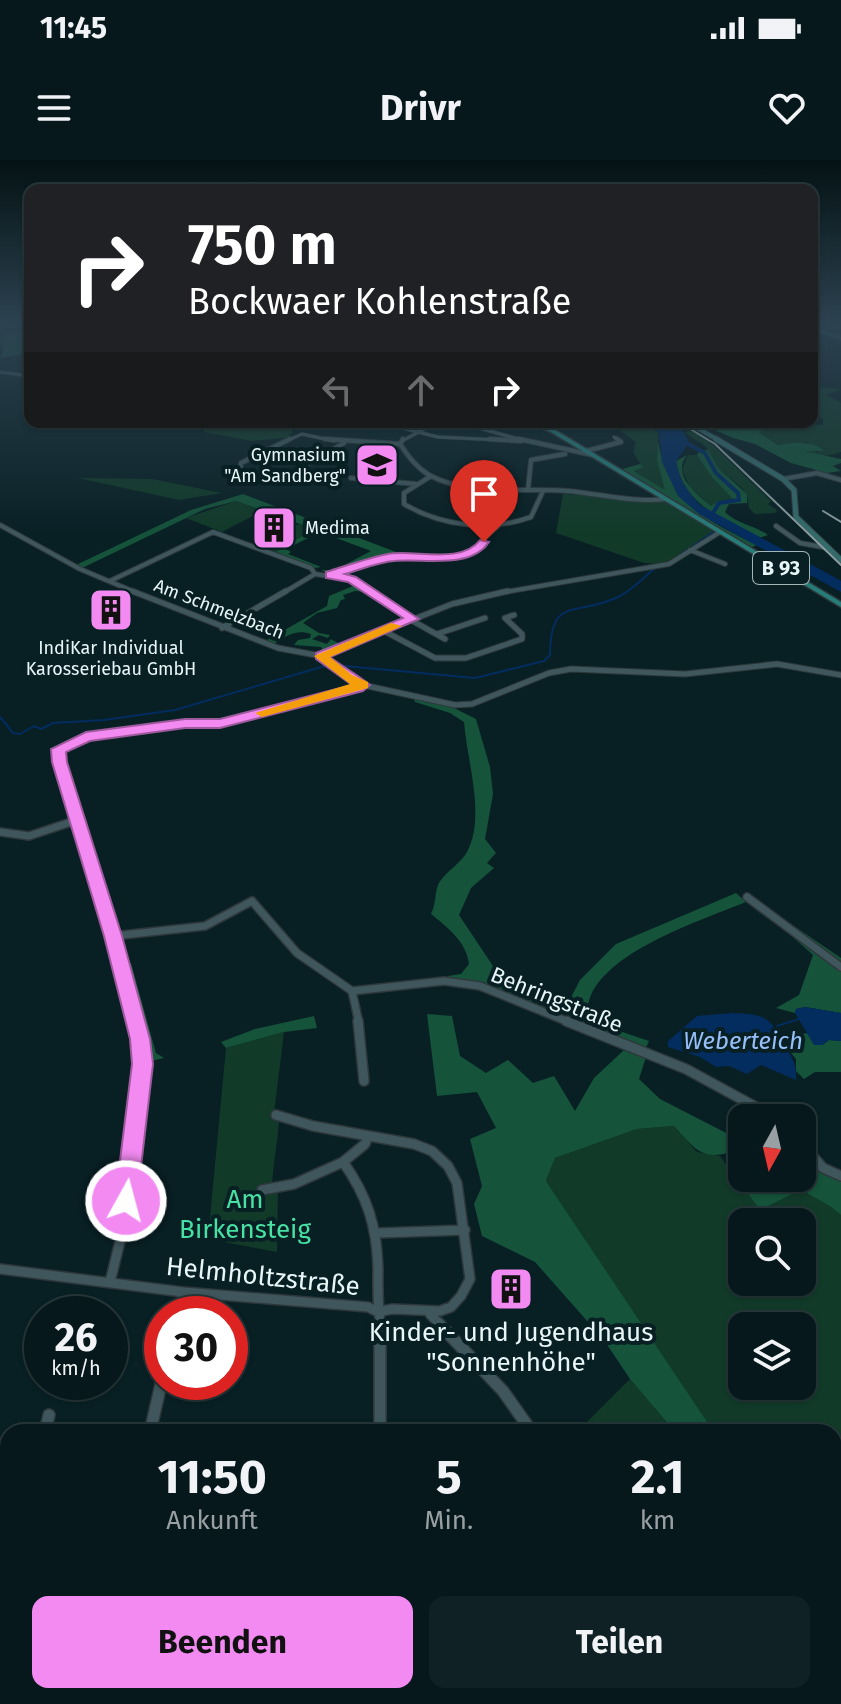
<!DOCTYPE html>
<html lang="de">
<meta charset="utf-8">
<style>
body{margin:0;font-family:"Fira Sans",sans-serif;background:#0f2124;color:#f1f3f6;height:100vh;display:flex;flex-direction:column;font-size:30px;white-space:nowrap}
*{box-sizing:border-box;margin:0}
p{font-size:26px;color:#98a0a3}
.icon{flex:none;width:44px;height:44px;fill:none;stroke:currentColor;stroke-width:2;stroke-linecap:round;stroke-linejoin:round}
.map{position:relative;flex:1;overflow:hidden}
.panel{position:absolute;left:0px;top:1264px;width:842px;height:280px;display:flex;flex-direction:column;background:#06181b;border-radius:24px 24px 0 0;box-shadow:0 2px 6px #0004,0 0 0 2px #27373a}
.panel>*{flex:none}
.hud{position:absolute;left:24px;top:24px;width:794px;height:244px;border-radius:16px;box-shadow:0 2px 6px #0004,0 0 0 2px #27373a;background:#202124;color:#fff;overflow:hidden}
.needle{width:52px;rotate:188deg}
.controls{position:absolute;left:728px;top:944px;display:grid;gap:16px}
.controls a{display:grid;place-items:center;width:88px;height:88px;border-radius:16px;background:#06181b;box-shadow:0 2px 6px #0004,0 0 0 2px #27373a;font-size:40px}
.speed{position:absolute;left:24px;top:1136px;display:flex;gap:16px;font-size:40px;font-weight:700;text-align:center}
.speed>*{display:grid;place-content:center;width:104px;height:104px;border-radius:50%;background:#06181b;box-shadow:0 2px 6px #0004,0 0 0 2px #27373a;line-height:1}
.speed small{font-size:20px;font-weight:400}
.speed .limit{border:12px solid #d22;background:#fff;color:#111}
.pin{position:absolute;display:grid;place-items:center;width:68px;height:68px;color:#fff;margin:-82px -34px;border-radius:50% 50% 50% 0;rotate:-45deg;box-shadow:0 0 8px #0007}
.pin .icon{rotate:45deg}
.me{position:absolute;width:88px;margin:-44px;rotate:7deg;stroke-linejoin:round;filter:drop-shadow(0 0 6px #0008)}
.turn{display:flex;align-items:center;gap:28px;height:168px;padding:0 32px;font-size:36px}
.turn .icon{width:104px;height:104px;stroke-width:2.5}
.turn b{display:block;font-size:56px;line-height:68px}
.lanes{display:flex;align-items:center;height:76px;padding:0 32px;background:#0003;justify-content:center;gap:40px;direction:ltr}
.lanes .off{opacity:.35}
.eta{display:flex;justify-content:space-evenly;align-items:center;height:136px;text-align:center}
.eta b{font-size:48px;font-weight:700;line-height:56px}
.primary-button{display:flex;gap:16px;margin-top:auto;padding:16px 32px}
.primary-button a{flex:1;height:92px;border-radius:16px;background:#f38af2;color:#111;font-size:32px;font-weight:700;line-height:92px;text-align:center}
.primary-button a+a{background:#0f2124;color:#f1f3f6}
.status{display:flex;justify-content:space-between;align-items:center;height:56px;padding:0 40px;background:#06181b;direction:ltr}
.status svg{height:22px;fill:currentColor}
header{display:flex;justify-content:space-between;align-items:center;height:104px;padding:0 32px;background:#06181b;font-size:36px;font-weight:700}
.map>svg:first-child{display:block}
</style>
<div class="status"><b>11:45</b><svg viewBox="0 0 49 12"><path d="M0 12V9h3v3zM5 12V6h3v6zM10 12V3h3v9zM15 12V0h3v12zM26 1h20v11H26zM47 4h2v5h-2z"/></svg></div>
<header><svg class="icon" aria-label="menu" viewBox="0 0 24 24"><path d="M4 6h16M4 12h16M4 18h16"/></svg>Drivr<svg class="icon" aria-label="heart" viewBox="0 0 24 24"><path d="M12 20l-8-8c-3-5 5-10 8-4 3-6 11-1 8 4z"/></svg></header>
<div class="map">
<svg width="841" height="1544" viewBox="0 0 841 1544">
<rect width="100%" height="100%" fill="#082024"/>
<path fill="#113a29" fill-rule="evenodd" d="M812 226 841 229 826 235 841 243V292C825 298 816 296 800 289L819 292 807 282 780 286 758 271 771 264 766 262 823 265V259L812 256Z
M210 262H262L292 268V273L288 276 292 277 252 281 204 272 205 264Z
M639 265H647L659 273 658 282 666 331 633 310 642 307 633 292 636 282 619 270Z
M693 270 713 285 771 341 768 344 777 350 775 353 755 354 749 348 747 334 741 327 718 308 705 286 684 272Z
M688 295H699L735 340 711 346 690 327 682 310Z
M78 318 152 319 222 333 179 340Z
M563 334 666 339 717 370 667 404 644 403 556 373Z
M236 341 262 351 222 372 186 358Z
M299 364 315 370 276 392 259 386Z
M284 872 274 953 279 959C278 982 273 1003 272 1026H278L277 1092 208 1079 226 888Z
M674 966 697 992 720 996 760 1050 801 1030 831 1046 841 1055V1457L834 1447V1272H714L546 1021 555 998 637 969ZM742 1062H802V1122H742ZM742 1166H802V1226H742Z
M630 1219 675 1272H577Z
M496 1536H723L729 1544H498Z"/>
<path fill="#15533a" d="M30 168 22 174 30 178V192L0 198 3 191 0 177Z
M697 262H766L771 267 759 272 778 285C792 283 812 279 824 291H804L841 299V303L833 306 841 311 827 313 791 303 755 284 733 278Z
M658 282C670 341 706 361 757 385L750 388 619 310 640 304 643 307 634 311 665 330 657 300Z
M708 290 718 308 747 334V343L729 344 725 352C737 364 754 365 768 375L759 378C723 360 683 344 676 301L687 295C671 315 696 333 711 346L719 341 734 340 712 317 697 295 699 291Z
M243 334 404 395 378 397 327 413 321 410H335L371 391 320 372 286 389 291 392 288 394 321 407 315 408 276 392 314 369 236 341 205 349 80 409 74 406 191 350Z
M353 426 366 432 355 431 343 435 345 439 341 440 337 448 317 453 303 463 319 473 330 475 328 478 319 475 312 479 327 484 331 479 343 486 324 493 321 487 294 485 298 480 310 478 311 474C296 469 286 476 274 484L265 481 327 446 329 436Z
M414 539 452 547 476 559 490 607 493 634 485 679 496 693 487 703 494 708 471 728 459 755 505 824 565 849 580 820 616 784 736 733 746 742C702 760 612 789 591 835 588 842 587 851 584 859L649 881 645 890 486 825 449 820 448 816 461 814 469 804C466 781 448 768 431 754 437 742 434 728 441 720 448 710 461 703 467 692 486 657 467 601 464 562L450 553 415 542Z
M794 766 841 798V853L805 847 796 849 795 853 776 848 799 835 813 795 786 771Z
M117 803H131L156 893 164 898 138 904 129 844Z
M427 854 452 856 460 896 486 913 508 900 533 923 554 916 575 951 594 918 624 890 646 897 639 919 660 939 732 976 742 966V988C705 1003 698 993 674 966L637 969 555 998 546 1021 714 1272H675L630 1219 604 1180 535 1102 482 1076 474 1044 482 1026 470 979 496 968 477 932 437 936Z
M314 856 317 868 284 872 226 888 221 882 255 869Z
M810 873 822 885 829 880 841 881V912H815L804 919 796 911V899L783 883V876Z
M802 986 841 1018V1055L830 1046 801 1030 760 1050 728 1007 742 1009V1018L804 1020Z"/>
<path fill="#032c5f" d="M648 262C667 262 682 262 689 283L676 301C679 319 687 332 700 345L836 418 841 421V432L699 354 678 336 662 302 659 273Z
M805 847 841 853V881L829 880 822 885H814L795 853 796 849Z
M731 853C767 854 769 857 785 885 792 899 797 903 796 920L761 905 747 914 729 906 716 907 700 897 668 887V881L697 856Z"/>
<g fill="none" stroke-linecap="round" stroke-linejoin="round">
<path stroke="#032c5f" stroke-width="2" d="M678 396 715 371
M334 505 475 518 544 501 550 495C550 433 578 458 620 436 632 430 643 418 654 409
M0 557 13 573 20 574 34 566 41 569 53 563 104 560 175 550 328 505
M777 866 799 859"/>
<path stroke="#032c5f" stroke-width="4" d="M688 284 705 293 716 313 738 333 739 340 719 343 713 353"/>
<g stroke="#2e383c" stroke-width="4">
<path id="street-far5" d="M0 164 30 168
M814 169 841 165
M0 212 30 216
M332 262 348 266 398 267 438 277 521 281
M457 262 526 281
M614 277 620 281
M286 281 302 274 334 281
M402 281 437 262"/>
</g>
<g stroke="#2e383c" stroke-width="6">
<path id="street-far4" d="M325 279 400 284
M403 279 400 284C408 296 416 307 429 315 470 337 523 327 568 331 601 334 633 343 666 339
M490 279 521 281
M519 279 593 295
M586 291 621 282 617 279
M431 316 404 333V344C441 366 490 372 531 357L543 331
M295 317 303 307 344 283
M351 318 416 324
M783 319 817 313 841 320
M239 320 241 303 290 279
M528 330 531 300 565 294
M0 365 80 409 137 433
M776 366 800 383 828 388
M690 390 725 404
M315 414 352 420 372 433
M330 415 383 398 454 397 484 386V378L498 366
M110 421 213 372 311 408 315 414
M283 433 315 414
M499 433 669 404 720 372"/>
</g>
<g stroke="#2e383c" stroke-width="7">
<path id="street-far3" d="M132 431 278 488 321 496 452 444 508 431
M368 431 413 459
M411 460 445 479
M222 468 286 431
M384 471 435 498H466L522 479V474L505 458 514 455
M437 474 485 458
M321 496 347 518 363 525 455 545 472 544 549 513 571 509 685 514 777 504 841 515
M65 623 59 602V589L86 577 185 563 220 564 363 525"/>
</g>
<g stroke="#2e383c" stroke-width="10">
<path id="street-far2" d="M65 621 113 776 134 863
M0 672 29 676 77 660
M747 737 841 807
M113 776 205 766 252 741 297 793 352 831 444 821 480 826 571 863
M352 831 359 863"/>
</g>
<g stroke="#2e383c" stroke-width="12">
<path id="street-far1" d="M358 861 364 921
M566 861 686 909 776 958
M276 955 313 966 414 984 432 991 448 1006 457 1023 470 1119 461 1136 451 1147 440 1151 392 1149 378 1152
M368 976 365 984 343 1002C367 1035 377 1067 378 1108 378 1127 377 1146 381 1165
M802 984 823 1008 841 1016
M262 1030 294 1024 343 1002
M378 1073 465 1070
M0 1109 183 1132 368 1147 378 1152
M110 1122 123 1069 143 902 133 861
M178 1154 183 1132
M430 1154 440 1165"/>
</g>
<g stroke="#2e383c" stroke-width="14">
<path id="street" d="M438 1163 503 1231 532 1272
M45 1272 49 1255
M150 1272 162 1220
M380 1272V1163
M4 1421 8 1407
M727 1536 733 1544
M24 1539 113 1540 118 1544
M170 1544 171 1536
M311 1544 317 1536"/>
</g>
<g stroke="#2e383c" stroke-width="5">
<path id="secondary-far1" d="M812 168 841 178
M687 262 720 281"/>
</g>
<g stroke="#2e383c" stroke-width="7">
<path id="secondary" d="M716 279 783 319 794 330 796 357 841 400"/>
</g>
<g stroke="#2e383c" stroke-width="3">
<path id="primary" d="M528 262H536L555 270 841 442V447L551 272Z"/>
</g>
<use href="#street-far5" stroke="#3f575c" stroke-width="3"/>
<use href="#street-far4" stroke="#3f575c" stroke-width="4"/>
<use href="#street-far3" stroke="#3f575c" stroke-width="5"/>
<use href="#street-far2" stroke="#3f575c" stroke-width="7"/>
<use href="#street-far1" stroke="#3f575c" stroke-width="9"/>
<use href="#street" stroke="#3f575c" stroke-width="11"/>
<use href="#secondary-far1" stroke="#336a6a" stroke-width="4"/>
<use href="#secondary" stroke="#336a6a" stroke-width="5"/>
<use href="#primary" fill="#267d78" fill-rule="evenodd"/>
<path stroke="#8a9c9f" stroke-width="2" d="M679 262 715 284 841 405
M823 351 841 362"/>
</g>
<linearGradient id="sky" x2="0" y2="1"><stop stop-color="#041214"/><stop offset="0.43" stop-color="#2c4250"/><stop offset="1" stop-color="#2c4250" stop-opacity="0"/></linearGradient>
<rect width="841" height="377" fill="url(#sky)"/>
<path fill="#f38af2" stroke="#9e5a9d" stroke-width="2" d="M480 380 489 382C470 410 424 398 394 401 378 402 360 410 345 414L356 417 419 459 330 497C343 507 358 515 370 525L363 531 220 568H185L90 581 66 592 67 602 122 776 150 879 153 904 137 1041 134 1049 126 1052 118 1049 115 1041 132 904 130 879 104 776 52 602 51 589 86 572 185 559H220L352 525 316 499V493L403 458 348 422 326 418V412C346 406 367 398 388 394 414 389 461 405 480 380Z"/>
<path fill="#f59e0b" d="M391 463 402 466 330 497 352 515 368 522V528L262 557 255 553 350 524 314 496Z"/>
<defs>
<g id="school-square" transform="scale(2.3)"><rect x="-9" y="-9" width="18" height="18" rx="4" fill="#f38af2" stroke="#082024"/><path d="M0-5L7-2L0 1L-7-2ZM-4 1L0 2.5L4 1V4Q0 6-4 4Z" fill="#111"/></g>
<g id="building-square" transform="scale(2.3)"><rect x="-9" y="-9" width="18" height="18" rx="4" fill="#f38af2" stroke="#082024"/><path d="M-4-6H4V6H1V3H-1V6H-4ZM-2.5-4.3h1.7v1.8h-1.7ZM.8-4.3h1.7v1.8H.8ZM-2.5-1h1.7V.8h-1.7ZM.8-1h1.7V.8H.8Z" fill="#111"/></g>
</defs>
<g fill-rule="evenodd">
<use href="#school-square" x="377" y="305"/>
<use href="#building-square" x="274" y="368"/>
<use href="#building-square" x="111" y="450"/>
<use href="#building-square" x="511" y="1129"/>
</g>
<g text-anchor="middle" stroke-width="8" stroke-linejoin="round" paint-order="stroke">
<g font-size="18" fill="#e8f6f8" stroke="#082024" text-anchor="end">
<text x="346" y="301">Gymnasium<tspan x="346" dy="21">"Am Sandberg"</tspan></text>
<text x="305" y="374" text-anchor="start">Medima</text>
<text x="111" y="494" text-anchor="middle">IndiKar Individual<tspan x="111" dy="21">Karosseriebau GmbH</tspan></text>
</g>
<g font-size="18" fill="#e8f6f8" stroke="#082024">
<text transform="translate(219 449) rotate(21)" y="6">Am Schmelzbach</text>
</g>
<rect fill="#082024" stroke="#a5b6b8" stroke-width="2" x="753" y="392" width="56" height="32" rx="6"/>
<g font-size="20" font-weight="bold" fill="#e8f6f8">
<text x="781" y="415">B 93</text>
</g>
<g font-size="22" fill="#e8f6f8" stroke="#082024">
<text transform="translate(557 839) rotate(22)" y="8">Behringstraße</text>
</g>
<g font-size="24" font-style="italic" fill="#97c0fa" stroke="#082024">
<text x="743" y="889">Weberteich</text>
</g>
<g font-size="26" fill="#47e1a4" stroke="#082024">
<text x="245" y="1048">Am<tspan x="245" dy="30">Birkensteig</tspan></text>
</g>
<g font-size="26" fill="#e8f6f8" stroke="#082024">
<text transform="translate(263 1116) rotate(6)" y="9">Helmholtzstraße</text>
</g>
<g font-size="26" fill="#e8f6f8" stroke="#082024">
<text x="511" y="1181">Kinder- und Jugendhaus<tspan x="511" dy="30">"Sonnenhöhe"</tspan></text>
</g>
</g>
</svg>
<div class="controls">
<a><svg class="needle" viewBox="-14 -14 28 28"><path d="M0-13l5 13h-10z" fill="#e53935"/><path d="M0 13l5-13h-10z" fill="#98a0a3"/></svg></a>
<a><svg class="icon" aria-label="search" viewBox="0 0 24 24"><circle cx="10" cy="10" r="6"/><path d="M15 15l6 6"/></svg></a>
<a><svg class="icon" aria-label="layers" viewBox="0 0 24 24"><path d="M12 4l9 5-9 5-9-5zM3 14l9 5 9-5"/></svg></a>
</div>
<div class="speed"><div>26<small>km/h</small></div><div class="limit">30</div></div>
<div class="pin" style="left:484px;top:382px;background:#d93025"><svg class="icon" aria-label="arrive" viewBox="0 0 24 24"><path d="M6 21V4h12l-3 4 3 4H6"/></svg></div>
<svg class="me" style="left:126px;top:1041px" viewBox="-20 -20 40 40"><circle r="17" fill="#f38af2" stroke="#fff" stroke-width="3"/><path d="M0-11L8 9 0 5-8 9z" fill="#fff"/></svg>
<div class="hud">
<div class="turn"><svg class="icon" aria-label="right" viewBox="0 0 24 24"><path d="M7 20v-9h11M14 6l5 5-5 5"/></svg><div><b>750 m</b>Bockwaer Kohlenstraße</div></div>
<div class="lanes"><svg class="icon off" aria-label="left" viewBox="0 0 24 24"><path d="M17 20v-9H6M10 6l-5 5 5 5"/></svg><svg class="icon off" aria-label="ahead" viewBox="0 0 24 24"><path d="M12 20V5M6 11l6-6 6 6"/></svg><svg class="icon" aria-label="right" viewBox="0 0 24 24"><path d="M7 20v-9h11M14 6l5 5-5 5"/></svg></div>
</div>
<section class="panel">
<div class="eta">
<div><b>11:50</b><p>Ankunft</p></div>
<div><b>5</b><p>Min.</p></div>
<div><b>2.1</b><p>km</p></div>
</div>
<div class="primary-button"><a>Beenden</a><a>Teilen</a></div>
</section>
</div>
